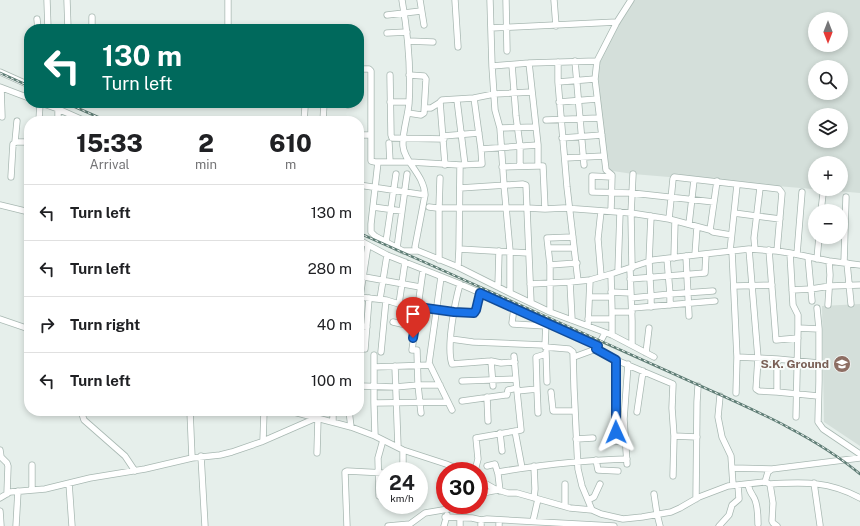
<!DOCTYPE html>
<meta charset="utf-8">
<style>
body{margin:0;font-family:"Public Sans",sans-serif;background:#f6f6f6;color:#202124;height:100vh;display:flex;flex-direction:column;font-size:15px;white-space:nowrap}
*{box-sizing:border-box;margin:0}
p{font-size:13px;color:#757577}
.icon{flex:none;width:22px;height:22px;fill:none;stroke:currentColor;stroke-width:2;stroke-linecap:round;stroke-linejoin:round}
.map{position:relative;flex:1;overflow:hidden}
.details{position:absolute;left:24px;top:116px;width:340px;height:300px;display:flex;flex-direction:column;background:#fff;border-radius:16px;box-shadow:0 2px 6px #0003}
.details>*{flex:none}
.top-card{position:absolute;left:24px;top:24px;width:340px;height:84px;border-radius:16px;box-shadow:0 2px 6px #0003;background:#00695c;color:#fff;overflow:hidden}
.needle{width:26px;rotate:180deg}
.tools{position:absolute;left:808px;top:12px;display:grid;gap:8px}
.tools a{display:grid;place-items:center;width:40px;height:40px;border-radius:50%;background:#fff;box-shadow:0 2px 6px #0003;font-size:20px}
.speed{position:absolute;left:376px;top:462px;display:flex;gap:8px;font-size:20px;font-weight:700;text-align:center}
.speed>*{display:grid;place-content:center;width:52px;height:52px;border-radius:50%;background:#fff;box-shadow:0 2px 6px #0003;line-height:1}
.speed small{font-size:10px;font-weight:400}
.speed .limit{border:6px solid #d22;background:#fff;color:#111}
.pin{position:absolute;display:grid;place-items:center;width:34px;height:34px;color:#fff;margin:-41px -17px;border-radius:50% 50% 50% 0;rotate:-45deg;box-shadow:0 0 4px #0007}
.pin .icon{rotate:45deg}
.me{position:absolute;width:44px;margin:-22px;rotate:359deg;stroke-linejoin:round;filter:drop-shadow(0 0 3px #0008)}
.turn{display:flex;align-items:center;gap:14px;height:84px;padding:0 12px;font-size:18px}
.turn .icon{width:52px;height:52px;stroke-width:2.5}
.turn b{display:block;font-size:28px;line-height:34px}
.eta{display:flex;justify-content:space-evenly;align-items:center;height:68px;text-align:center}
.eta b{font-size:24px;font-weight:800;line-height:28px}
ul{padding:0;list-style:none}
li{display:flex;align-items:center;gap:12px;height:56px;padding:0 12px;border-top:1px solid #e0e0e0}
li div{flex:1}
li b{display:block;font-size:15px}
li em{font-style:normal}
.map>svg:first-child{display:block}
</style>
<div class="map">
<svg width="860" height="526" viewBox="0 0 860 526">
<rect width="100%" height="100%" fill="#e6efeb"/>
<path fill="#d4dfda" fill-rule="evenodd" d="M630 0H860V193L633 174 606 170 597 61ZM815 19H841V45H815ZM815 67H841V93H815ZM815 115H841V141H815ZM815 163H841V189H815Z
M860 304V446L824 422 822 306Z"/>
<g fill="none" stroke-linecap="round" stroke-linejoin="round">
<g stroke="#a8b8b2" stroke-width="7">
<path id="minor" d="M47 0 48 29
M67 0 68 29
M228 0V29
M402 0C408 34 411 69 409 103 408 117 402 132 403 146 404 162 424 174 425 195L415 247 416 250 458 267 510 293 550 312 612 335 654 357
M420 0 424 25
M455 0 458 47
M490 0 492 66 495 110 500 128 504 185 510 251V293
M506 0 507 51
M554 0 556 26
M387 15 421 11
M37 19 38 29
M491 28 617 22
M92 29V17
M387 33 407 32
M408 41 433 42
M575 61 584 165
M558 62V82
M529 63 538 145V166H543L545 209
M512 65 516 116 520 146V166
M492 66 529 63 597 61
M359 69H369L371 71V161L375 162H410L460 165
M0 72 29 85
M390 75 391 135 392 138 444 139
M0 87 29 98
M1 88 2 117
M474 98 494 94 532 92
M457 100 465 165
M390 102H409
M559 102 597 99
M41 103 58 109 85 121
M348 103V105
M425 108H431L439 103
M408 113 421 115 424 113 426 79 424 76 409 75
M546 120 599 118
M39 121 40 103
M58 121V109
M304 121 305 107
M323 121 324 103
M500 128 536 127
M359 135H370
M443 136 479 133
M562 138 602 135
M15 142 17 121
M29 142V176
M389 143 390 162
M481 149 538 145
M565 158 604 156
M378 162 371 224V232L375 236 403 251H418
M445 165 440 102 442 100 474 98 481 149 482 164 460 165 459 249 458 267
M502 167 538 166
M11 177 13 144 16 142H29
M612 177 592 176V192L632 193 714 202
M359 185 425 195
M460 188 523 184 526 185 531 303
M0 205 29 212
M373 207 402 211
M429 207 437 208H527L545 209 564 208 631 213 669 219 710 230 713 232 731 235
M601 211 598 239 601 276
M611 211 612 175 606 170 595 79 597 61 617 22 631 0
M821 211 823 194
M734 213 780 219
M651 216 649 262 651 296 670 294V305
M669 219 673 179 674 177 779 189 782 193 777 251
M689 224 694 180
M710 230 717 181
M359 240 387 255 460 284 556 326 598 346
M386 242 396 174
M397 248 407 174
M548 248H574
M459 249 528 253
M749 249 758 358 756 389 759 391 777 392
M755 249 754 238 760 188
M769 250 776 340 798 338
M730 251 737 185
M732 251 737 357 777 359
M790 253 829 261 860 265
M797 254 802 192
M695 255 697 227
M686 256 689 316
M808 257 812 301
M674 258 675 221
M667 259 670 294 713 291
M817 259 819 237
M439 260V208L440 178
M844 263 846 197
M847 263 851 304
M550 265 577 263
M632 268 631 213 633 174
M630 269 632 321V345
M618 271 620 212
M611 274 612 312V335
M359 276 420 287
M441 277 429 363 452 410
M630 279 705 273 706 254
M578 281 567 187 558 82 595 79
M570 282 572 320
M460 284C455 302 446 347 452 364L491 361 501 363 515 362
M530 284 570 282 590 280 611 274 653 260 695 255 749 249 777 251 790 253 793 305 798 315V328L819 329V381L818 422 823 429 860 454
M734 286 772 285
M498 287 499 251
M792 290 811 289 830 286 860 285
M611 292 631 293
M359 297 386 300 399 304 436 309 471 313 476 310 480 293
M360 297 368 245
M590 297H611
M631 298 651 296V307
M380 299 387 255
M399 304 405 262
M828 305 830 275 829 261
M514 308 512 323 513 324 546 326
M632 308 715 301
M817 308 819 329
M550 312V265L547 238 573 237
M612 312H632
M0 319 29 329
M588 319H612
M393 322 415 327
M546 322 545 347 569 349 573 352 574 388 578 469 582 486 592 510
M359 326 367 327
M588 326 590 280
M451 339 473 342 544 345
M597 348 605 333
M365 349 369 298
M381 352 386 300
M546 352 547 382
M646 353 649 328
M374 355V403
M514 356 517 391
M574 357 596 349 616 360 673 384 672 408 674 436 673 476
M616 360 615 410 617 441
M491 361 493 386
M395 366 398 447
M374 367 430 365
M462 381 516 379
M359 386 395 387 418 385 417 350H412L423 270
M537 389 538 413
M551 392 553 411H575
M736 393 737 357
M720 396 718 417 722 437 731 456 733 485
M818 396 777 392V359L819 363
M487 397 488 421
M462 401 505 395H507L508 390 517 388
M81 411 84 420 125 456 135 471
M190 411 192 458
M290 411 351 427 375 436 403 450 446 464 463 471
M333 411V422
M349 411 351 427
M637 412 643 371
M421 413 418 385H440
M796 417 798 328
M515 431 522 468
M500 433 502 451
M375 436 374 403 448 402
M674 436 697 437
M576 439 593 438
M263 441 264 411
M606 442 626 441
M0 450 1 457 7 463 8 466 7 494
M403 450V471
M317 453 318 418
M201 456 205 526
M596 460 598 470 618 471
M627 464 624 419 628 364
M487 466 495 464 498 474 500 491
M732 468 772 469
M475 471 478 459 476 438 521 430 517 391 537 389 536 357 546 354
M498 472C541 465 583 460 627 459
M479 480 495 489 508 493H517L570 508 592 510 601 514 623 519 642 517 671 512 680 508 699 497 728 486 765 482 768 472 772 469 860 458
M765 482 770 484C804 482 829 481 860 498
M69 483 72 526
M814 483 820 525
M565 484V506
M748 484C749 490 750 492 753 496 758 503 758 516 758 524
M770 484 773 503 772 521 773 523 777 526
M32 490V465
M654 494 657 514 660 526
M379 496 378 458 383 440
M0 498 10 492 45 489 90 478 145 469 192 458 220 455 232 452 261 442 316 418
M534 498 535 489 534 466
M479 499C482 491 491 492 498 490
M696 499 697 402 698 386
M588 500 594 497 600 484
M0 511 1 526
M445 517 472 518 481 520 487 519 614 526
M499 520V526
M533 521 538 499
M16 526 18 491
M347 526 345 472 347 471 385 473
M388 526 410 524 425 513 472 505
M444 526 447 515
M460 526V518
M481 526V520
M719 526 729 515 732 505 739 499 738 485"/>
</g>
<use href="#minor" stroke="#fff" stroke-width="5.5"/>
<g stroke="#5f7d75" stroke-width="2.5">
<path id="rail" d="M0 73 29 86
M66 103 107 121
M359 233C464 280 569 326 674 374 735 402 809 431 860 474"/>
</g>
<use href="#rail" stroke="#f7fbf9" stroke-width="1" stroke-dasharray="3" stroke-linecap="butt"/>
</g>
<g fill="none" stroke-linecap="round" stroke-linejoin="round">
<g stroke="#114b97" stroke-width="10">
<path id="route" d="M413 338 418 307 454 312 474 313 476 310 480 293 598 346 596 349 616 360V432"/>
</g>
<use href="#route" stroke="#1a73e8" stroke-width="7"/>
</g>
<defs>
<g id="school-disc" transform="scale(0.9)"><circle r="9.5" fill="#8d6e63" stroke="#f7fbf9"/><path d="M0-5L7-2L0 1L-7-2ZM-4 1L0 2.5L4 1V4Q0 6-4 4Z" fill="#fff"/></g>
</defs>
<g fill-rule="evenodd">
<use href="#school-disc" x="842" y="364"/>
</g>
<g text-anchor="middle" stroke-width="4" stroke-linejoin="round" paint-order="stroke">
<g font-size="12" font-weight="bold" fill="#785e54" stroke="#f7fbf9" text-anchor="end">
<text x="829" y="368">S.K. Ground</text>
</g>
</g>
</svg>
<div class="tools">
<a><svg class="needle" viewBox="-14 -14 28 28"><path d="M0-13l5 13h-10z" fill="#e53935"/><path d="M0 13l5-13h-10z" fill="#757577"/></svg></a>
<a><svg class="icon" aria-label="search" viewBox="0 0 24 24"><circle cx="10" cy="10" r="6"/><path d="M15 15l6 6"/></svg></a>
<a><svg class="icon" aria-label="layers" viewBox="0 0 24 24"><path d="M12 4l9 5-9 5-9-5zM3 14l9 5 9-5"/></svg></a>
<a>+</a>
<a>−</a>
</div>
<div class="speed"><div>24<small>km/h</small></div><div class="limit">30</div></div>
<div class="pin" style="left:413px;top:338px;background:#d93025"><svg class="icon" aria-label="arrive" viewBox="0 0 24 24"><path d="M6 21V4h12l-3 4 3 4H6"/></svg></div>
<svg class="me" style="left:616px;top:432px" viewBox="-20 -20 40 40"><path d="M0-17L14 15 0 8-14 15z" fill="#1a73e8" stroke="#fff" stroke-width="4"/></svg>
<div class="top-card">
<div class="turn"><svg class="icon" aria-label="left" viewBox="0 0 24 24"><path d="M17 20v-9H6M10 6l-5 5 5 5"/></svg><div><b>130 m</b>Turn left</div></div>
</div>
<section class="details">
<div class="eta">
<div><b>15:33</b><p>Arrival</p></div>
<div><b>2</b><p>min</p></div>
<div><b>610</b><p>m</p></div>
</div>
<ul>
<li><svg class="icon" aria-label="left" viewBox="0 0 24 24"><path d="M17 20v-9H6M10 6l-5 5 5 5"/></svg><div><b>Turn left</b></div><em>130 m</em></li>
<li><svg class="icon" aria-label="left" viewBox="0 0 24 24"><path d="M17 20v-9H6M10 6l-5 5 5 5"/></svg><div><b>Turn left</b></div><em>280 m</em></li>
<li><svg class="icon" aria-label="right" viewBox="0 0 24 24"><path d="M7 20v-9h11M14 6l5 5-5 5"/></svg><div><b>Turn right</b></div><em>40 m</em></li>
<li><svg class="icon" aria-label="left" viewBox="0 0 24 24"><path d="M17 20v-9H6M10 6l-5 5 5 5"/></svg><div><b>Turn left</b></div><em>100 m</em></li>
</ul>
</section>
</div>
